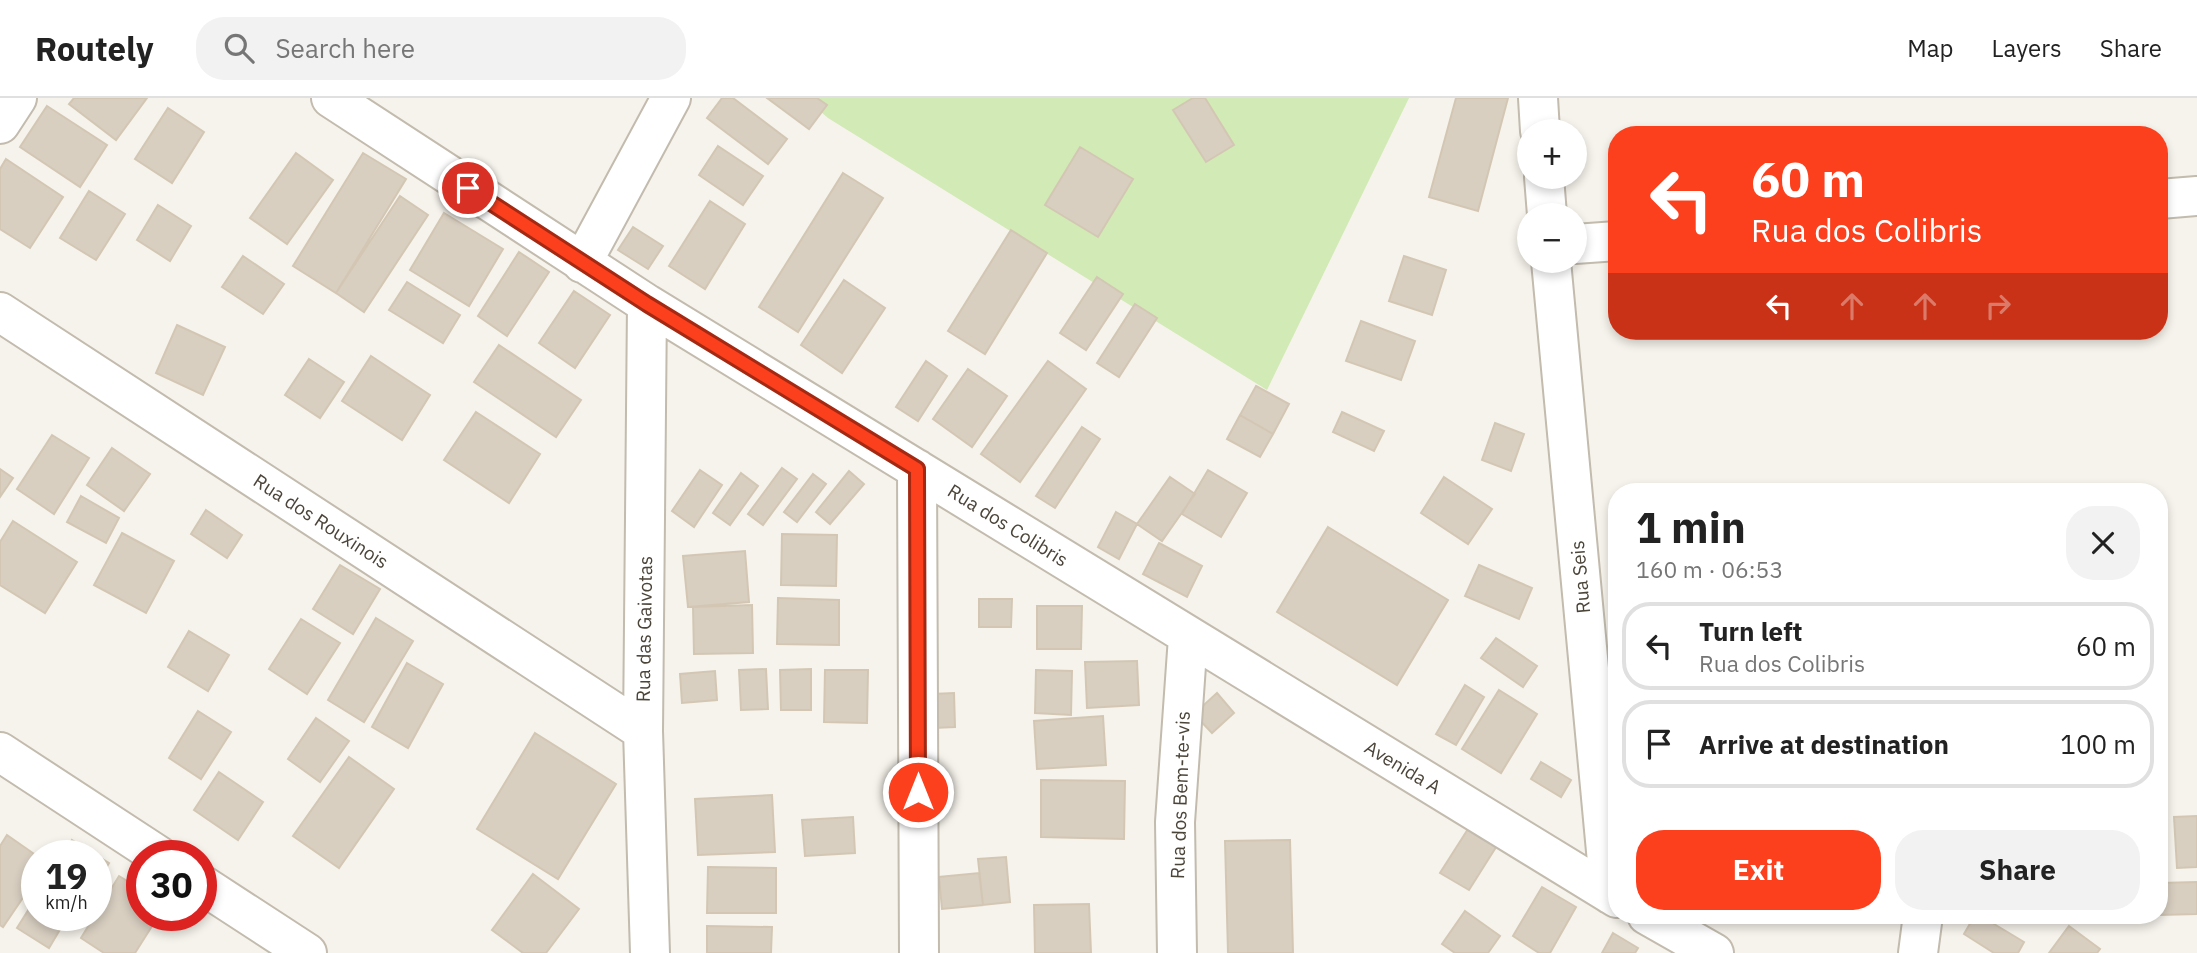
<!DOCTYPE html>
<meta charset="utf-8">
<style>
body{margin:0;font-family:"IBM Plex Sans",sans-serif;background:#f2f2f2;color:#222;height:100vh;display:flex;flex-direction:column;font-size:26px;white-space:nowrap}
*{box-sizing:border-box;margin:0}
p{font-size:23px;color:#767676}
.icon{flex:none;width:38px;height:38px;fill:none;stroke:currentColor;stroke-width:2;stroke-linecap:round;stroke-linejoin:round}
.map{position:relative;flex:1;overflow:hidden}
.drawer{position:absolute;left:1608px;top:385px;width:560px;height:441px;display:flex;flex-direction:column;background:#fff;border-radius:28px;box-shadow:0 4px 10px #0003}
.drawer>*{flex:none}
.guide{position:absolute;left:1608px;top:28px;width:560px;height:214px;border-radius:28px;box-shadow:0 4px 10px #0003;background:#fc3f1d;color:#fff;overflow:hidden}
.tools{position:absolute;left:1517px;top:21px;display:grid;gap:14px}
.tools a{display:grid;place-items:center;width:70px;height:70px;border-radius:50%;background:#fff;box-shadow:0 4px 10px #0003;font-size:35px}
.speed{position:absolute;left:21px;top:742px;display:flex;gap:14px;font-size:35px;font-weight:700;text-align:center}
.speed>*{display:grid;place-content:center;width:91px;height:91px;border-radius:50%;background:#fff;box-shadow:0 4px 10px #0003;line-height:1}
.speed small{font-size:18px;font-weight:400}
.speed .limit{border:10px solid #d22;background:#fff;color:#111}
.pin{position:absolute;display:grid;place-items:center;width:60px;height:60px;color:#fff;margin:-30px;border:4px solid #fff;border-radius:50%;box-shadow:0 2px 7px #0007}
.me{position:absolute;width:77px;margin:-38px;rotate:0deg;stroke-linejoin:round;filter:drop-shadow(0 0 5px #0008)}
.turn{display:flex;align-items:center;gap:24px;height:147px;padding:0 28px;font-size:32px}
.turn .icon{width:91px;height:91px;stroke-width:2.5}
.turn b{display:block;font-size:49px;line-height:60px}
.lanes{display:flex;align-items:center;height:66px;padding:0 28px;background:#0003;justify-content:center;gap:35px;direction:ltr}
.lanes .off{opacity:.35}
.round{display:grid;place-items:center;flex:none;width:74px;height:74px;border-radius:28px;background:#f2f2f2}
.headline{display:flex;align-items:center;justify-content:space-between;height:119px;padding:0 28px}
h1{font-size:42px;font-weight:700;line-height:52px}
.primary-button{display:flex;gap:14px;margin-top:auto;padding:14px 28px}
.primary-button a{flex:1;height:80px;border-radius:28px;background:#fc3f1d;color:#fff;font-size:28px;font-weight:700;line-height:80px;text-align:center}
.primary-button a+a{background:#f2f2f2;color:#222}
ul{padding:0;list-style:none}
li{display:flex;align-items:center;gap:21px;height:88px;margin:0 14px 10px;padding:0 14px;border:4px solid #e0e0e0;border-radius:28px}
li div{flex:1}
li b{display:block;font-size:26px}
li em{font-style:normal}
header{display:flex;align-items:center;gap:42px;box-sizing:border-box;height:98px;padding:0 35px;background:#fff;border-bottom:2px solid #e0e0e0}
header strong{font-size:33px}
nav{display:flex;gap:38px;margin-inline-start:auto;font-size:24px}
.search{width:490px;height:63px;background:#f2f2f2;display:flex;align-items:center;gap:18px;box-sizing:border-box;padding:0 24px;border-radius:28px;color:#767676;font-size:26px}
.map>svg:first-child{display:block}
</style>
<header>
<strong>Routely</strong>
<div class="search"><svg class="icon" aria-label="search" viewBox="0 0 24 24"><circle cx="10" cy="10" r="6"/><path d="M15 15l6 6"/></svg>Search here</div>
<nav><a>Map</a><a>Layers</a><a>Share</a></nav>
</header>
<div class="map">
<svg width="2197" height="855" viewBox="0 0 2197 855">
<rect width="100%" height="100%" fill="#f6f3ec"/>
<path fill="#d2eab5" d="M805 0H1409L1267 292 828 20Z"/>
<path fill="#d8cfc1" stroke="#d3c7b4" stroke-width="2" d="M74 0H147L116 42 69 6Z
M722 0H733L787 41 768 66 707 20Z
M767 0H817L827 7 809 31Z
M1193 0H1205L1234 47 1206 64 1173 12Z
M1456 0H1508L1478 113 1429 99Z
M47 8 107 47 80 89 20 49Z
M168 10 204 34 172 85 135 61Z
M718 48 763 78 743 107 699 77Z
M1080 49 1133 81 1098 139 1045 107Z
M296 55 333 82 287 146 250 120Z
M363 55 406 81 336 195 293 168Z
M6 61 63 99 30 150 0 131V71Z
M843 75 883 100 798 234 759 209Z
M89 93 125 116 96 162 60 140Z
M400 98 428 117 364 214 336 195Z
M710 103 745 126 705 191 669 168Z
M158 107 191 128 170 163 137 142Z
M444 115 503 151 469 208 410 172Z
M633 129 663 148 648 171 618 152Z
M1011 132 1047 155 985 256 948 233Z
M519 154 549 174 507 238 478 218Z
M243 158 284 186 263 216 222 189Z
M1404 158 1446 172 1432 217 1389 203Z
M1097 179 1123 196 1086 252 1060 235Z
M844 182 885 210 842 275 801 247Z
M407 184 460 217 443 245 389 212Z
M574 193 610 217 575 270 539 245Z
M1135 206 1157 220 1119 279 1097 265Z
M1361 223 1415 243 1401 282 1346 263Z
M177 227 225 249 203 297 156 275Z
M499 247 581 302 556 339 474 284Z
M371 258 430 297 402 342 342 303Z
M309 261 344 284 320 320 285 297Z
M926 263 947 278 918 323 896 309Z
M1048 263 1086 291 1020 384 981 356Z
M968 271 1007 298 972 349 933 321Z
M1256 288 1289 306 1273 336 1240 317Z
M476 314 540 356 509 405 444 362Z
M1342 314 1384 333 1374 353 1333 334Z
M1240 317 1273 336 1260 359 1227 341Z
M1495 325 1524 336 1511 373 1482 362Z
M1082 329 1100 341 1055 410 1036 398Z
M52 337 89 360 54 416 17 391Z
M112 350 150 376 124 413 87 387Z
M782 370 797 381 763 427 748 416Z
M0 371 13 380 0 399Z
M700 372 722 387 694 429 672 413Z
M1208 372 1247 395 1221 439 1182 416Z
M849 373 864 386 830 426 816 414Z
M741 375 758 388 730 427 713 415Z
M813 376 826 386 797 424 784 414Z
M1170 379 1195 396 1162 443 1137 426Z
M1444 379 1492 411 1468 446 1421 415Z
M81 398 119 420 106 445 67 424Z
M206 412 242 437 227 460 191 436Z
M1116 414 1137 426 1119 461 1098 449Z
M13 423 77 464 45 515 0 487V444Z
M1328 429 1448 502 1397 587 1277 514Z
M122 435 174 463 146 515 94 487Z
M782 436 837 437 836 488 781 487Z
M1159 445 1202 468 1187 499 1143 476Z
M745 453 749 504 688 509 683 458Z
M340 467 380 491 353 536 313 511Z
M1479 467 1532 490 1519 521 1465 498Z
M778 500 839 502V547L777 546Z
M979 501H1012L1011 529H979Z
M752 507 753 555 694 556 693 509Z
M1037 508H1082L1081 551H1037Z
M376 520 413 543 364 624 328 602Z
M301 521 340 545 307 596 269 571Z
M189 533 229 557 208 593 168 569Z
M1496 540 1537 568 1523 589 1481 560Z
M1137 563 1139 607 1087 610 1085 564Z
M407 565 443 586 408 650 372 629Z
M766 571 768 611 741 612 739 572Z
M811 571V612H781L780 572Z
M825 572H868L867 625 824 624Z
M1036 572 1072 573 1071 617 1035 615Z
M715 573 717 602 682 605 680 576Z
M1465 587 1484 599 1456 647 1436 636Z
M1499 592 1537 616 1501 675 1462 651Z
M954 595 955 629 934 630 932 596Z
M1217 595 1234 615 1212 635 1194 616Z
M198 613 231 634 201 681 169 660Z
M1103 618 1106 667 1037 671 1034 623Z
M316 620 349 643 320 684 288 661Z
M535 635 616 686 558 781 477 731Z
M349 659 394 691 339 770 293 738Z
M1541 664 1571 682 1561 699 1531 681Z
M219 674 263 704 238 742 194 712Z
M1041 682 1125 683 1124 741 1041 739Z
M772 697 775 754 698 757 695 701Z
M2197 718V769L2177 770 2174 719Z
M853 719 855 755 805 758 802 722Z
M1470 728 1498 746 1469 792 1440 775Z
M7 737 37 758V779L3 829 0 827V748Z
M72 742 109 765 96 787V758H62Z
M1290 742 1293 855H1228L1225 743Z
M1006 759 1010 804 983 807 978 761Z
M708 769 776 770V815H707Z
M979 775 983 807 942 811 939 779Z
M533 776 579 811 546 855H523L492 832Z
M119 778 142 792V817H159L135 855H104L81 840Z
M2197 784V816L2160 817V785Z
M1542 789 1576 809 1550 855H1539L1513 838Z
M34 803 37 805V817H56L65 823 49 850 17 830Z
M1089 806 1091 855H1035L1034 807Z
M1465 813 1500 838 1488 855H1455L1442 846Z
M1975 817H1979L2024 844 2018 855H1994L1964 836Z
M707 828 772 829 771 855H707Z
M2069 828 2100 851 2097 855H2049Z
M1613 835 1638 850 1635 855H1602Z"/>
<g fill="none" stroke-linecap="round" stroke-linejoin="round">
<g stroke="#c2bbae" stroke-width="42">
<path id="minor" d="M331 0 647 206 1617 800
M1538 0 1540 33
M0 26 17 0
M1544 79 1547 117
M2160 101 2197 98
M1575 146 1617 143
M1551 163 1610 796
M582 165 671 0
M647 206 643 633 650 855
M0 214 643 633
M917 371 919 855
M0 654 159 758
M201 786 307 855
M1647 817 1714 855
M1177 855 1175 724 1188 539
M1918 855 1923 817"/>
</g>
<use href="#minor" stroke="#fff" stroke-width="38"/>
</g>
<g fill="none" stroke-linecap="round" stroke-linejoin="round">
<g stroke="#a42913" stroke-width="18">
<path id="route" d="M468 90 647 206 917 371 918 694"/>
</g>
<use href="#route" stroke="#fc3f1d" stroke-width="12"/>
</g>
<g text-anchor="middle" stroke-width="7" stroke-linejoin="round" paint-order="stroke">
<g font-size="19" fill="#4b4439" stroke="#fff">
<text transform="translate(321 423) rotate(33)" y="7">Rua dos Rouxinois</text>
<text transform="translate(1008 427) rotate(32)" y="7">Rua dos Colibris</text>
<text transform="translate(1580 479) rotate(-95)" y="7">Rua Seis</text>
<text transform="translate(644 531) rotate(-89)" y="7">Rua das Gaivotas</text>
<text transform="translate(1403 669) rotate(31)" y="7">Avenida A</text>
<text transform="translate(1180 697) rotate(-88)" y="7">Rua dos Bem-te-vis</text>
</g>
</g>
</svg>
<div class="tools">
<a>+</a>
<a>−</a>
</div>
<div class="speed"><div>19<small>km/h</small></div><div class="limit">30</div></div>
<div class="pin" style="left:468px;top:90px;background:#d93025"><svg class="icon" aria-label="arrive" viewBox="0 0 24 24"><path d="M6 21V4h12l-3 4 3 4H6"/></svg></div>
<svg class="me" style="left:918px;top:694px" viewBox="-20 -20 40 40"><circle r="17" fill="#fc3f1d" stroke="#fff" stroke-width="3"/><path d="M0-11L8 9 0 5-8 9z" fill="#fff"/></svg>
<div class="guide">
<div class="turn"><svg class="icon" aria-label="left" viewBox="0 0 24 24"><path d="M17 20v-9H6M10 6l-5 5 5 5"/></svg><div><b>60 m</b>Rua dos Colibris</div></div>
<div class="lanes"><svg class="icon" aria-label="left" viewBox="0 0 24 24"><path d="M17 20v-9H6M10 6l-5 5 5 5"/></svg><svg class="icon off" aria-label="ahead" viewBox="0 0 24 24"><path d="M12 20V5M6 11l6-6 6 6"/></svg><svg class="icon off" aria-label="ahead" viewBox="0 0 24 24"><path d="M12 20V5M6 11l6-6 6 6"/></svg><svg class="icon off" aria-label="right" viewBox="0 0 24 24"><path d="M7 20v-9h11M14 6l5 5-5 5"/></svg></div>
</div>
<section class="drawer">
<div class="headline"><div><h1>1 min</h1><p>160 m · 06:53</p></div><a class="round"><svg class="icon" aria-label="close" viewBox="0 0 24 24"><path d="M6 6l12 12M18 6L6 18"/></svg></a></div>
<ul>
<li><svg class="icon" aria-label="left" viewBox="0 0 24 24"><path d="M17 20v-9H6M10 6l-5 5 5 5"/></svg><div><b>Turn left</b><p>Rua dos Colibris</p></div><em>60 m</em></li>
<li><svg class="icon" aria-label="arrive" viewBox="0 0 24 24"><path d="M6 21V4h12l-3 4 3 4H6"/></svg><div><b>Arrive at destination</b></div><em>100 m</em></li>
</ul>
<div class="primary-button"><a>Exit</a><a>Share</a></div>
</section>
</div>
